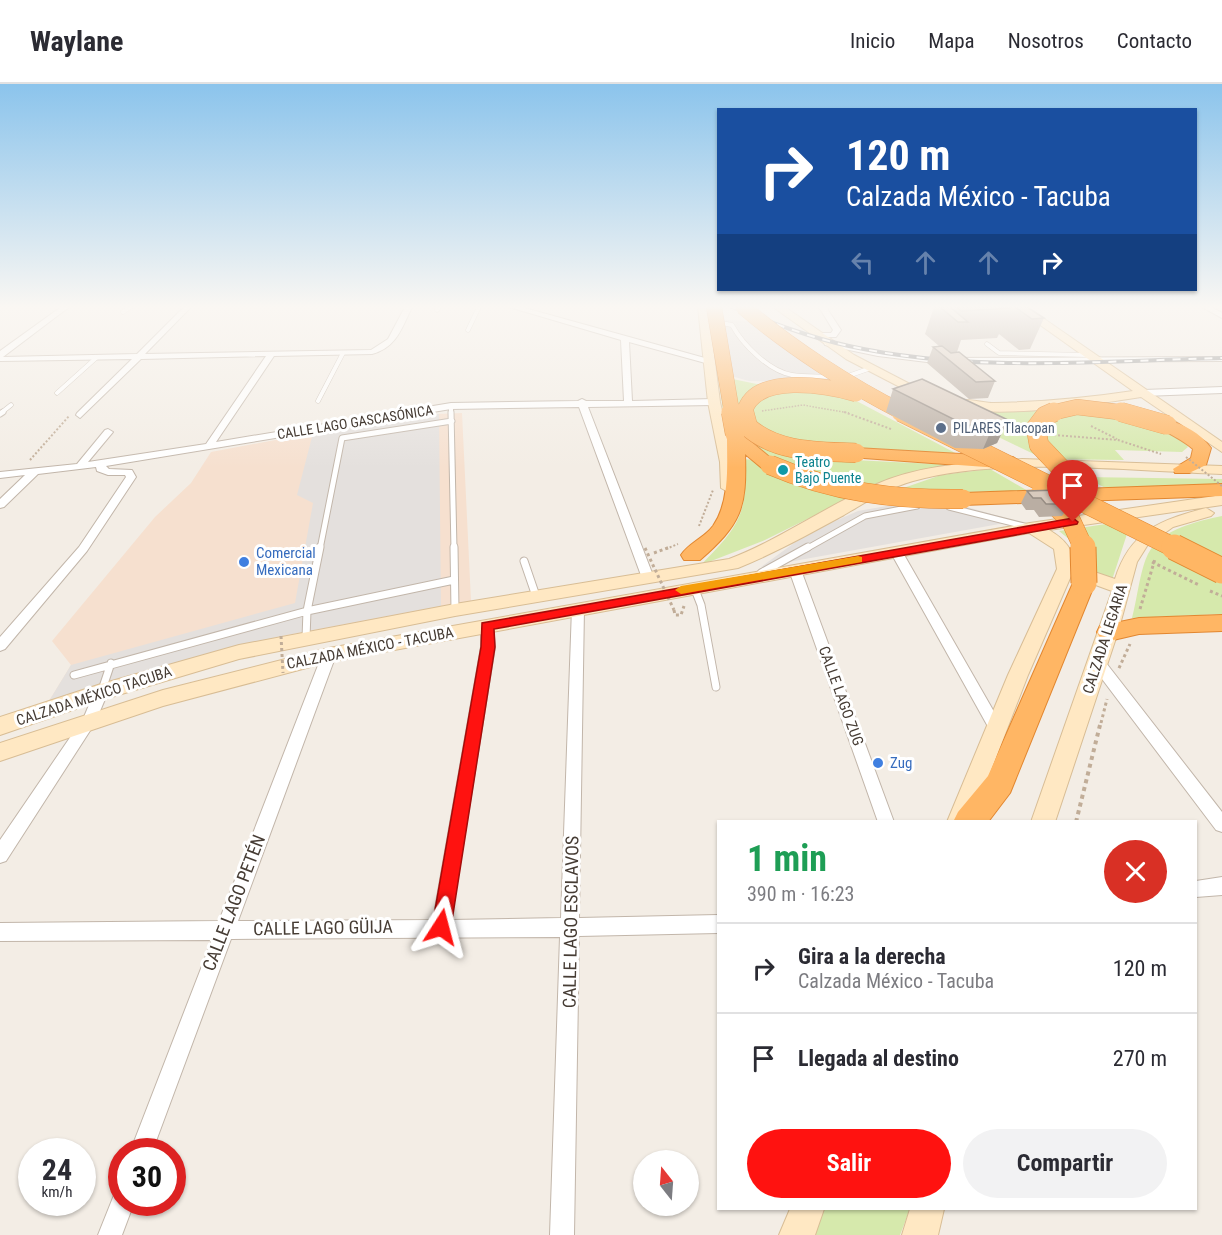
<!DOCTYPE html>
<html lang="es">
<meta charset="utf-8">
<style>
body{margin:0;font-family:"Roboto Condensed",sans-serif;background:#f2f2f3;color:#2b2b33;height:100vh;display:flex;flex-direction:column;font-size:22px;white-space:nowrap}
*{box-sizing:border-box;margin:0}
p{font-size:20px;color:#7c7c81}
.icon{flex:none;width:33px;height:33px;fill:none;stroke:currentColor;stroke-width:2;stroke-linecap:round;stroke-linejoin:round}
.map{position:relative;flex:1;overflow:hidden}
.details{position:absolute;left:717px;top:736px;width:480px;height:390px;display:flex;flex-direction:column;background:#fff;border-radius:0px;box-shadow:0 2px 4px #0004}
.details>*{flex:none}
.hud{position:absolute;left:717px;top:24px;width:480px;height:183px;border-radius:0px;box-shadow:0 2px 4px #0004;background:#1a4fa0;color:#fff;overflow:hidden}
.needle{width:39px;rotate:343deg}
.controls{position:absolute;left:633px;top:1066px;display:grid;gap:12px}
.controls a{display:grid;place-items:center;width:66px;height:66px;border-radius:50%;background:#fff;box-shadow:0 2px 4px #0004;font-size:30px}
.speed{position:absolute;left:18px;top:1054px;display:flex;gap:12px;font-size:30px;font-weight:700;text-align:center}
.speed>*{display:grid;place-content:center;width:78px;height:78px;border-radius:50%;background:#fff;box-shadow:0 2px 4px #0004;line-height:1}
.speed small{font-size:15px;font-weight:400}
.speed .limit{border:9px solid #d22;background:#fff;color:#111}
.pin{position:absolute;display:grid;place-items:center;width:51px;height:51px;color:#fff;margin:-62px -26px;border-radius:50% 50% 50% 0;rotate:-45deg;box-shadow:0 0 6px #0007}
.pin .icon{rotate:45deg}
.me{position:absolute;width:66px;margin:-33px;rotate:9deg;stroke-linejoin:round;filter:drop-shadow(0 0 4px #0008)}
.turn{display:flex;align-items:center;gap:21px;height:126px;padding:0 30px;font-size:27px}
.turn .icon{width:78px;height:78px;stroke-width:2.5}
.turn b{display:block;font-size:42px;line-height:51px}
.lanes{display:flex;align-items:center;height:57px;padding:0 30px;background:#0003;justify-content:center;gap:30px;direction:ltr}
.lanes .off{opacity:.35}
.round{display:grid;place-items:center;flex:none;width:63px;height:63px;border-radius:32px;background:#f2f2f3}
.summary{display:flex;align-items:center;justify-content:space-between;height:102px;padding:0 30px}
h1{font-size:36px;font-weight:700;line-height:45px;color:#1e9e55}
.primary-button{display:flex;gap:12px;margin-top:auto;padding:12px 30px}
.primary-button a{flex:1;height:69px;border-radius:36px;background:#ff1210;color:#fff;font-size:24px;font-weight:700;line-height:69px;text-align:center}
.primary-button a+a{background:#f2f2f3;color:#2b2b33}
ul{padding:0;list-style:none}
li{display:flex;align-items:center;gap:18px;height:90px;padding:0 30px;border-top:2px solid #e1e1e2}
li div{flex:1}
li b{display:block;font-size:22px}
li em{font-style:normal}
header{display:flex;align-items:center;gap:36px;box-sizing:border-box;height:84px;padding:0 30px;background:#fff;border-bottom:2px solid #e1e1e2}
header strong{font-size:28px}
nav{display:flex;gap:33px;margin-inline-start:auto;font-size:21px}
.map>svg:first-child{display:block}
</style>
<header>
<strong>Waylane</strong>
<nav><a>Inicio</a><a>Mapa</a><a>Nosotros</a><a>Contacto</a></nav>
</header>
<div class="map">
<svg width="1222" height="1151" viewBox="0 0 1222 1151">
<rect width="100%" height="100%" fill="#f3ede5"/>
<path fill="#f6e0cf" d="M462 329 471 517 281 552 49 617 71 581 52 557 155 433 191 399 211 368 409 331Z"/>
<path fill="#d6e9ac" d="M718 292 785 306 849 313 961 372 792 360 723 327Z
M920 315 1055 324 1137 333 1183 356 1188 363 1182 368 1115 366 1124 376 1044 375Z
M754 359 853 376 956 381 868 405 765 456 701 481C737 444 750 430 743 375L755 376 763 368Z
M990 385 1028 407 889 409 941 391Z
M1083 393 1222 395V402L1112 407Z
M1222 432V530L1132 534C1137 516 1140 486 1148 470 1161 445 1198 437 1222 432Z
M1106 440 1127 450 1112 496 1081 485 1070 456 1059 447Z
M820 1125H910L900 1151H809Z"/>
<path fill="#e4e0dd" d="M721 236 751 237 839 298 749 297 731 292Z
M439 330 441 522 281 552 49 617 71 581 295 519 313 419 297 411 313 349 409 331Z
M898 420 960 421 1016 437 761 483 808 449 858 427Z"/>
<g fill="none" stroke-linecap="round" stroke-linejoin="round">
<g stroke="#c2b6aa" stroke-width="5">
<path id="lane-far2" d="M437 226 439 223
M123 228 130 223
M716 238 732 241C743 261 769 287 792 291 805 293 820 292 834 293
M468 246 479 223
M987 260 999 269 1088 271
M845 293 871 284
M57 309 96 274
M318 317 343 269
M451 322V329
M1 329 11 321"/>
</g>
<g stroke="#c2b6aa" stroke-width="7">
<path id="lane-far1" d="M451 328 454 465
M0 330 3 328
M949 423 1028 443
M320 465 342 354 452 337
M806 465 865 432 917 422"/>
</g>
<g stroke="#c2b6aa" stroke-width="9">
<path id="lane" d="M454 463 455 526
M524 477 536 512
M761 489 808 463
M694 503 701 521 716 603
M306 554 307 527 320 463
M74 591 307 527 454 496
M102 606 111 579"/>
</g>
<g stroke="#c2b6aa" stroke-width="2">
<path id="street" d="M61 223H69L3 273 137 270 184 223H191L145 270 371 266 388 255 405 223H412C402 244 396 264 372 270L274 272 216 358 451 319 578 317 582 315 586 317H624L621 256 509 223H521L712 276 713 278 709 280 629 258 632 317 714 315 718 318 714 321 588 323 654 494 652 497H644L642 494 579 323 451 325 106 382 109 385 132 386 136 393 87 467 5 565 0 567V553L79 463 126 393 125 391H108L97 387 96 383 38 390 4 423 0 424V415L25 391 0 394V388L77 380 105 346 108 345 113 348 88 378 206 360 266 272 141 275 80 334 76 331 77 329 132 275 0 277V267Z
M819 223H826L841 246 836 253H818L814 251 818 249H831L833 246Z
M1202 223H1211L1222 229V234Z
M828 257 878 268 927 274 1222 273V277L927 278 878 272 825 261 824 259Z
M1222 303V309L1144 312 1140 309 1144 306Z
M897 465 903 469 1001 640 1003 644 1001 648 996 650 991 648 891 469Z
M795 482 801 486 894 738H878L789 486Z
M578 520 584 524 579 834 718 831V849L579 852 574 1151H550L560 853 231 855 152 1068H130L212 856 0 857V839L219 837 322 571 329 566 336 571 238 837 433 836 481 563V542L487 538 493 542 495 563 451 836 561 834 572 524Z
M1098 574 1103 575 1222 728V748L1216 746 1093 583 1091 579Z
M101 603 106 604 108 608 95 639 6 777 0 779V756L84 633 96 604Z
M1222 793V811L1196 813V797Z
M122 1107V1119H134L122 1151H98L114 1111Z"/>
</g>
<g stroke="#d8bd95" stroke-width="2">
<path id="secondary" d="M698 223H708L720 318 734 378 735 404 728 408 721 404 720 378 708 318Z
M773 223H785L854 271 933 312 927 316 923 315 846 275Z
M1015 223H1027L1222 358V368L1141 313C1091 321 999 335 951 323L949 320C958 311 981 319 994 319 1040 318 1087 314 1133 307Z
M1022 375 1222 382V390C1129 387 1002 372 913 397 888 404 866 418 844 431 809 450 775 469 738 484L455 532 239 575 105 615 0 651V633L101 600 239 561 455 520 729 475C781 455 826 422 877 400 922 380 974 379 1022 375Z
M1222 411V421L1049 446C1063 454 1074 465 1074 481L1115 495C1130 447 1160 436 1206 424L1214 429 1211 432 1173 443 1147 462 1137 478 1118 548 1055 738H1031L1112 507 1071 492 1028 591 971 738H947L1008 591 1057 485 1054 465 1029 449 329 578 163 622 0 677V659L163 606 329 564 1030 439Z
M790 1125H824L815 1151H779Z
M910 1125H944L938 1151H902Z"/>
</g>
<g stroke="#e28730" stroke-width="2">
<path id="highway" d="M1167 336C1184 340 1200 349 1211 364L1206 381 1189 389H1175L1173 385 1191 374 1193 365C1182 355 1165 349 1158 341Z
M736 349 742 350 779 381 770 387 763 385 745 370C747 425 741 440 700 476H684L681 471C689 459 704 454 713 442 730 418 727 382 727 354Z
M856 364 1013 373 1022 379 1013 385 850 373 847 369Z
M1222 400V412L963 421 956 419 953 415 956 411 963 409Z
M1084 492 1092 494 1095 499 1010 709 988 738H953L958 728 988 692 1073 499 1076 494Z
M1222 531V547L1139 550 1109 557 1100 554 1097 548 1100 542 1139 534Z"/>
</g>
<path stroke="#c1ad98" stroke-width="1.5" stroke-dasharray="1.5 1.5" stroke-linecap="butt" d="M762 327 803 321 849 329"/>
<path stroke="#c1ad98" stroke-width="2" stroke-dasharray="2 2" stroke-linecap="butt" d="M844 328 891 345
M1001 342 1018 345
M1091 342 1117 355
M1054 351 1118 356 1161 370
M30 376 69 332
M699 442 713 406
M666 465 678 460"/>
<path stroke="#c1ad98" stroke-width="3" stroke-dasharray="3 3" stroke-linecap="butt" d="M654 469 670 463
M1152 478 1199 501
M1210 507 1222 512
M1140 525 1155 475
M674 526 675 531H681L684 522
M1119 584 1130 560
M1101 639 1107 615"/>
<path stroke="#c1ad98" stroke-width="4" stroke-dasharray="4 4" stroke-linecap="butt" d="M1076 738 1101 637"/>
<use href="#lane-far2" stroke="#fff" stroke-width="4"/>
<use href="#lane-far1" stroke="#fff" stroke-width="5"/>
<use href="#lane" stroke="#fff" stroke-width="7"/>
<use href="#street" fill="#fff" fill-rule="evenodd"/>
<use href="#secondary" fill="#ffe8c3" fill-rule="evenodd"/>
<use href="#highway" fill="#ffb664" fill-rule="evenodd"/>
<g stroke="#959595" stroke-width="4">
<path id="rail" d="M732 223C770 238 808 253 849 262 970 289 1099 277 1222 274"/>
</g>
<use href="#rail" stroke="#fff" stroke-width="2" stroke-dasharray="8" stroke-linecap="butt"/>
<g stroke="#e28730" stroke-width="16" stroke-linecap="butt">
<path id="highway-bridge-far2" d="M714 223 732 329
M743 223C790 263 850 302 904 329
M744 329C754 288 828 302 856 310
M1051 329 1077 323 1127 329"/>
</g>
<g stroke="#e28730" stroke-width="20" stroke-linecap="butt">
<path id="highway-bridge-far1" d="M731 328 735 350
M744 328 748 343C777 369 819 367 856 369
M901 328 1177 465
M1054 328 1045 332 1036 344 1039 361 1074 398
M1121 328 1167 341
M770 381C833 408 895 416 963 415
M1041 408 1071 437 1084 465"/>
</g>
<g stroke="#e28730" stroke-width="27" stroke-linecap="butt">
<path id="highway-bridge" d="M1083 463 1084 499
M1174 463 1222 487"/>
</g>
<path stroke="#c1ad98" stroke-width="2" stroke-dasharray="2 2" stroke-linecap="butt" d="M1186 373 1222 402"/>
<path stroke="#c1ad98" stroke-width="3" stroke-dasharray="3 3" stroke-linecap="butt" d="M645 464 674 526
M281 552 283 589"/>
<use href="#highway-bridge-far2" stroke="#ffb664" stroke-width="15"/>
<use href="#highway-bridge-far1" stroke="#ffb664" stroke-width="19"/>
<use href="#highway-bridge" stroke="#ffb664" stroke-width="25"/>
</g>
<path fill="#baaea3" d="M934 223H950L953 226 954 223H1027L1044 234 1030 265 1019 266 999 250 997 254 961 256 957 268 995 297 988 314 969 315 927 279 933 263 939 262 925 250Z
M893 305 1008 336 997 359 983 365 955 364 886 328Z
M1027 407 1070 420 1062 432 1039 433 1034 426H1026L1021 419Z"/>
<path fill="#978d84" d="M1008 336 997 359 983 365 993 342Z"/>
<path fill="#d8cabd" stroke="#978d84" stroke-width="1.5" d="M940 223H950L968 238H958Z
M957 223H1009L1010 224 961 227Z
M1015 223H1027L1044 234 1032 235Z
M942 262 951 269 959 268 995 297 976 298 933 263Z
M922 295 1008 336 993 342 965 341 893 305Z
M1058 406 1070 420H1046L1041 414H1033L1027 407Z"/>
<linearGradient id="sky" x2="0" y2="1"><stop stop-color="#8bc4ec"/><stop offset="0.58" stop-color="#faf7f3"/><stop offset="1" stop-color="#faf7f3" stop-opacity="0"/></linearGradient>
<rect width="1222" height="384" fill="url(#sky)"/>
<path fill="#ff1210" stroke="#a60c0a" stroke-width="1.5" d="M1073 434 1078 438 1077 440 494 545 495 563 451 843 448 849 441 852 435 849 432 843 481 563 482 539Z"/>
<path fill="#f59e0b" d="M858 472 862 473V478L681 510 675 506 681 502Z"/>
<circle fill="#5c6f8a" stroke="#fff" stroke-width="2" cx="941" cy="344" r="6"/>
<circle fill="#0f9aa8" stroke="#fff" stroke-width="2" cx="783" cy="386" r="6"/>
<g fill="#3f7fe0" stroke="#fff" stroke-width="2">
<circle cx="244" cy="478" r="6"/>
<circle cx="878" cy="679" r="6"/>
</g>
<g text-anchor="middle" stroke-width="6" stroke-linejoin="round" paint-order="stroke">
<g font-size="14" fill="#463c34" stroke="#fff">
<text transform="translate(355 338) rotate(-9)" y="5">CALLE LAGO GASCASÓNICA</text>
</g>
<g font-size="14" fill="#4e5e75" stroke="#fff" text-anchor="start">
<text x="953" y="349">PILARES Tlacopan</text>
</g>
<g font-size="14" fill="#0d838f" stroke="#fff" text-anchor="start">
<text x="795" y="383">Teatro<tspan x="795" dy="16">Bajo Puente</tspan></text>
</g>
<g font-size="15" fill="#366cbe" stroke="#fff" text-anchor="start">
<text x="256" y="474">Comercial<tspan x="256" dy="17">Mexicana</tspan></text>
<text x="890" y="684">Zug</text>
</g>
<g font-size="15" fill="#463c34" stroke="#fff">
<text transform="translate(1105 555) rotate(-72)" y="5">CALZADA LEGARIA</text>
<text transform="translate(370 564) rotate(-11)" y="5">CALZADA MÉXICO - TACUBA</text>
<text transform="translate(94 612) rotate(-18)" y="5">CALZADA MÉXICO TACUBA</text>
<text transform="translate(841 612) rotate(70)" y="5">CALLE LAGO ZUG</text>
</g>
<g font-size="18" fill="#463c34" stroke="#fff">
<text transform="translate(234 819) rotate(-69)" y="6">CALLE LAGO PETÉN</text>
<text transform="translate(571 838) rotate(-89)" y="6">CALLE LAGO ESCLAVOS</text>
<text transform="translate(323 844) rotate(-1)" y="6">CALLE LAGO GÜIJA</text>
</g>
</g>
</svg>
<div class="controls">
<a><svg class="needle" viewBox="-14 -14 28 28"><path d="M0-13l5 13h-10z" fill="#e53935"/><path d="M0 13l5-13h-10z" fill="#7c7c81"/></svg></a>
</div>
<div class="speed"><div>24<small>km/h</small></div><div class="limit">30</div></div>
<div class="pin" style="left:1073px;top:438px;background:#d93025"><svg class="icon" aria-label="arrive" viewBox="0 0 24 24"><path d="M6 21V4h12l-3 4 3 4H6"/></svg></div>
<svg class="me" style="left:441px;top:843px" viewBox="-20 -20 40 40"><path d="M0-17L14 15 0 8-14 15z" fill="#ff1210" stroke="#fff" stroke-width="4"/></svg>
<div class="hud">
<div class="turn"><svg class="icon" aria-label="right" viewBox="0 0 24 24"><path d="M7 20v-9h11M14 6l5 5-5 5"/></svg><div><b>120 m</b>Calzada México - Tacuba</div></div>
<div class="lanes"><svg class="icon off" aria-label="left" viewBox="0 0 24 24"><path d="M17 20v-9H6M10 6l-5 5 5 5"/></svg><svg class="icon off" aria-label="ahead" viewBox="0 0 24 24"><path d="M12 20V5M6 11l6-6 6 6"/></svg><svg class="icon off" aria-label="ahead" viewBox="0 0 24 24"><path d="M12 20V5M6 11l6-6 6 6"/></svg><svg class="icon" aria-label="right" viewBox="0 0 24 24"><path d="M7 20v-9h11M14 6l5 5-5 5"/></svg></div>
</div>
<section class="details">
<div class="summary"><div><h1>1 min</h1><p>390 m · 16:23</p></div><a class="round" style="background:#d93025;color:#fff"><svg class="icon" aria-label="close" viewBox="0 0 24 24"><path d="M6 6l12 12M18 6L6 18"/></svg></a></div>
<ul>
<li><svg class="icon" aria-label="right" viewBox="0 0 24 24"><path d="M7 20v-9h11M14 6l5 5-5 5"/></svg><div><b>Gira a la derecha</b><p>Calzada México - Tacuba</p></div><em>120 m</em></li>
<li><svg class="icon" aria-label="arrive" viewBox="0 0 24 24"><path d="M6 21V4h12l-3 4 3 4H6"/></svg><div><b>Llegada al destino</b></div><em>270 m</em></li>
</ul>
<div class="primary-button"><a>Salir</a><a>Compartir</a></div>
</section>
</div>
